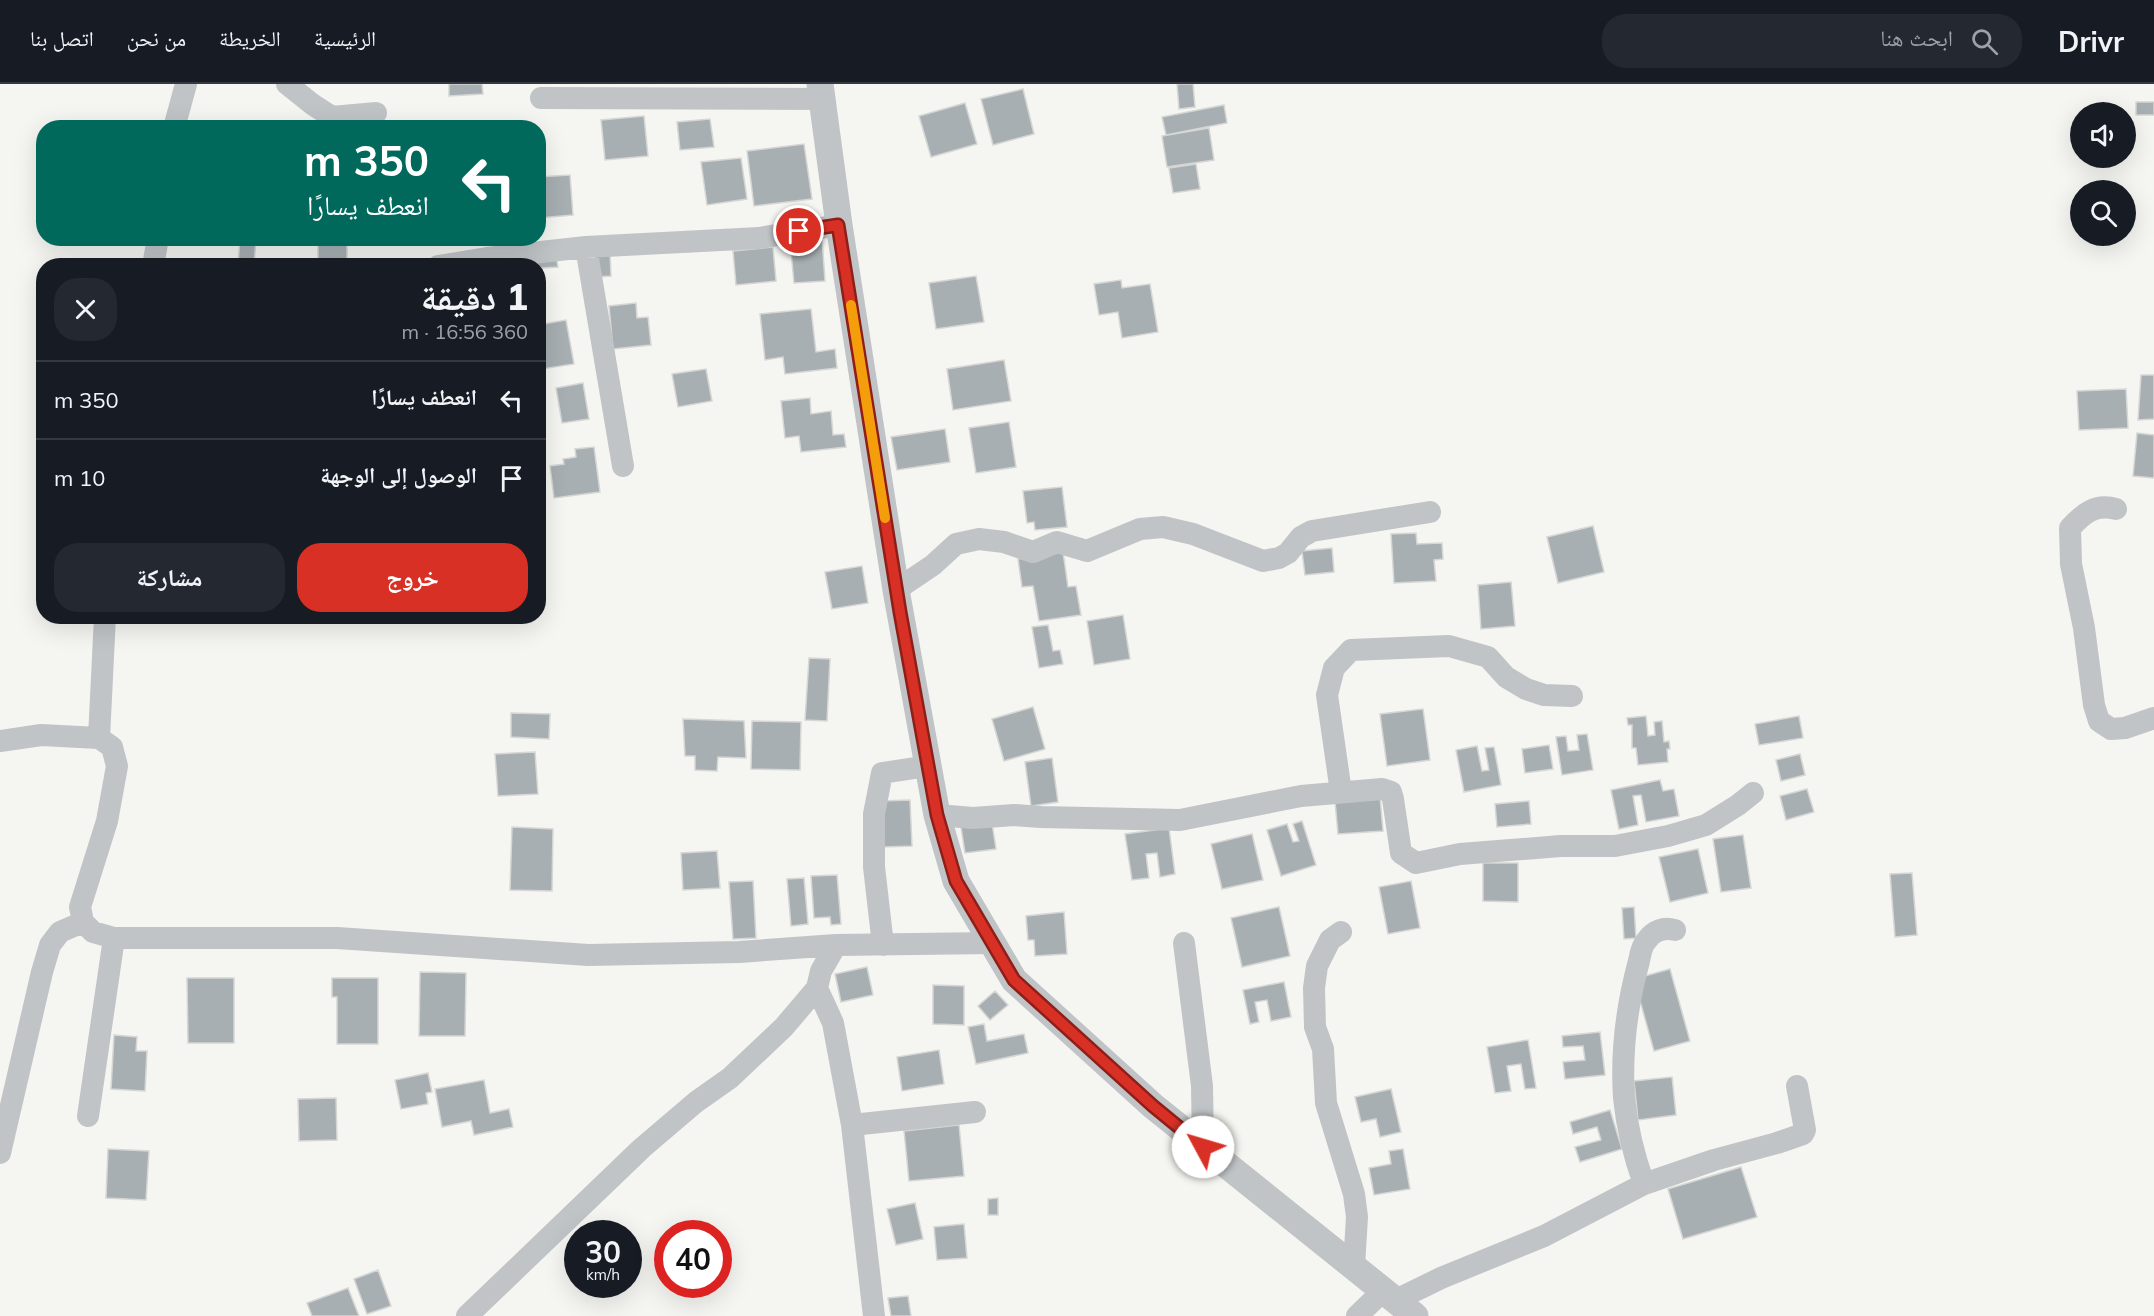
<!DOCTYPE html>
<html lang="ar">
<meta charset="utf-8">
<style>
body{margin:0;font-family:Mulish,"Noto Naskh Arabic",sans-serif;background:#242831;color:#f1f3f6;direction:rtl;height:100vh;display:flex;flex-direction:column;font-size:22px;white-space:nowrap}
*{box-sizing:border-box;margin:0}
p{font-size:20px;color:#9ea1a6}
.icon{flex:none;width:33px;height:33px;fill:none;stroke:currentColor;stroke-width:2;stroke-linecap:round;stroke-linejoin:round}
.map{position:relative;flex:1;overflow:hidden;direction:ltr}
.details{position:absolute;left:36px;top:174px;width:510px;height:366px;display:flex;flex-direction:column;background:#171b24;border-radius:24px;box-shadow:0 6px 24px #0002;direction:rtl}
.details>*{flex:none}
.hud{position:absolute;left:36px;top:36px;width:510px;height:126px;border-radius:24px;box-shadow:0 6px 24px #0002;direction:rtl;background:#00695c;color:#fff;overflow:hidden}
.tools{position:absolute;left:2070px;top:18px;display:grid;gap:12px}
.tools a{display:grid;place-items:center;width:66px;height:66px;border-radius:50%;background:#171b24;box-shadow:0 6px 24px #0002;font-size:30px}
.speed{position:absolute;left:564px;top:1136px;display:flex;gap:12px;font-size:30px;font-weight:700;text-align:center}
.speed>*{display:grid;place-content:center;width:78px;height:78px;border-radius:50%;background:#171b24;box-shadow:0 6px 24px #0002;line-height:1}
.speed small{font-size:15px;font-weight:400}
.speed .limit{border:9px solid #d22;background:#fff;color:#111}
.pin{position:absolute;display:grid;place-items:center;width:51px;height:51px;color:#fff;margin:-26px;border:3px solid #fff;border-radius:50%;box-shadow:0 2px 6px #0007}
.me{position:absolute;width:66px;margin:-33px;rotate:309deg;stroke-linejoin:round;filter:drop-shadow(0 0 4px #0008)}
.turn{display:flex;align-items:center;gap:21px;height:126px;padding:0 18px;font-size:27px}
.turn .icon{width:78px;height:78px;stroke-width:2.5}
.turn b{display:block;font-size:42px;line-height:51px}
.round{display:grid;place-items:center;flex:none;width:63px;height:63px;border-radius:24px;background:#242831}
.summary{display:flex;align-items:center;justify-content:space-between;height:102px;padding:0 18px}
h1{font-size:36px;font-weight:800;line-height:45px}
.button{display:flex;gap:12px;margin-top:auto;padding:12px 18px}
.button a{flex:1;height:69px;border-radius:24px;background:#d93025;color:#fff;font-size:24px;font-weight:800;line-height:69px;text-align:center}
.button a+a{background:#242831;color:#f1f3f6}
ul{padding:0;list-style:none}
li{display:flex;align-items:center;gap:18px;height:78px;padding:0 18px;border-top:2px solid #363941}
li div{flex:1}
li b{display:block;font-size:22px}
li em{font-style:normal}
header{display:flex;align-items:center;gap:36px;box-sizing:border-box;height:84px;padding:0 30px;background:#171b24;border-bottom:2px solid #363941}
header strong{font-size:28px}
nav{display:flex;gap:33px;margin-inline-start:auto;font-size:21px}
.search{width:420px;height:54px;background:#242831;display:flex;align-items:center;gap:15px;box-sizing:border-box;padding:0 21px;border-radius:24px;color:#9ea1a6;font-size:22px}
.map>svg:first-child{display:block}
</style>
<header>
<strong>Drivr</strong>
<div class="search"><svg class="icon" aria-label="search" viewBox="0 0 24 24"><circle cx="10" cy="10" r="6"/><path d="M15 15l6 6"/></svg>ابحث هنا</div>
<nav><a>الرئيسية</a><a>الخريطة</a><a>من نحن</a><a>اتصل بنا</a></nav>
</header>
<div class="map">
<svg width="2154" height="1232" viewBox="0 0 2154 1232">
<rect width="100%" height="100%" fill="#f5f5f1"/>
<path fill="#a7afb3" stroke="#d6d6d4" stroke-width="1.5" d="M449 0H482L483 10 449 12Z
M1177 0H1193L1195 23 1179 25Z
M1023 5 1034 50 993 61 981 15Z
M2136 18H2154V31H2136Z
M965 19 977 60 931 73 919 32Z
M1224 21 1227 39 1166 51 1162 33Z
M644 32 648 72 605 76 601 36Z
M710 35 714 63 680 66 677 38Z
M378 39 379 44H347Z
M1209 44 1214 76 1167 83 1162 52Z
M804 60 812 115 754 122 747 67Z
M741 74 747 115 707 121 701 78Z
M1196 80 1200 105 1173 109 1169 84Z
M570 91 573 131 538 134V93Z
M240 154H256L254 182H238Z
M822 154 825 197 794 199 790 157Z
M318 155H347V179H318Z
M773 163 776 197 736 201 733 167Z
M610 170 611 192 596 193 595 171Z
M556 171 558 183 542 184 545 214 538 215V182H521Z
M259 179H311V182H259Z
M976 192 984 238 936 245 929 199Z
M1121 196 1122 204 1150 200 1158 248 1122 254 1118 228 1099 231 1094 200Z
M636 219 637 234 648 233 651 261 613 265 609 222Z
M811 225 816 268 835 265 837 284 785 290 783 273 765 276 760 230Z
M566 236 574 280 542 285 538 264V241Z
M1004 276 1011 317 953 326 947 285Z
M706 285 712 317 678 323 672 290Z
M2141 291H2154V335L2138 336Z
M583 299 589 335 562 339 556 304Z
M2126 305 2128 344 2079 346 2077 307Z
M810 314 811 330 831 327 833 351 844 350 846 363 801 368 799 352 785 354 781 317Z
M1009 338 1016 383 976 389 969 344Z
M945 345 950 378 897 386 891 353Z
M2137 349 2154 351V394L2133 392Z
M594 363 600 408 554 414 550 382 564 380 563 375 576 373 575 365Z
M1062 403 1067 443 1035 446 1034 438 1027 439 1023 407Z
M1593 442 1604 488 1558 499 1547 453Z
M1416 449 1417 460 1442 459 1443 475 1434 476 1436 497 1394 499 1391 450Z
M1332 464 1334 488 1305 491 1302 467Z
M1063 468 1068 503 1076 502 1081 531 1039 537 1033 502 1022 503 1018 475Z
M862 482 868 519 832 525 825 488Z
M1511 498 1515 542 1481 545 1478 501Z
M1123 531 1130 575 1094 581 1087 537Z
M1048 541 1053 567 1060 566 1063 580 1039 584 1032 543Z
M809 574 830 575 827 637 805 636Z
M1033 623 1045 665 1004 677 992 635Z
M1423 625 1430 676 1387 682 1380 630Z
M511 629 550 630 549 655 511 653Z
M1646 632 1648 652 1655 651 1654 638 1662 637 1664 658 1669 657 1670 665H1667L1668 678 1638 681 1636 664H1632V641H1628L1627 634Z
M1799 632 1803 654 1759 661 1755 640Z
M683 635 744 637 746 674 718 673 717 687 695 686V672H685Z
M752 637 801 638 800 686 751 685Z
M1587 650 1593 686 1562 691 1556 653 1566 652 1568 667 1579 666 1577 651Z
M1549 661 1553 685 1525 689 1522 665Z
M1477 662 1482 687 1489 686 1485 664 1494 663 1501 701 1464 708 1456 666Z
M535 668 538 710 498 712 495 670Z
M1800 670 1805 691 1781 697 1776 676Z
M1052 674 1058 718 1031 722 1025 678Z
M1660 696 1663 707 1674 705 1679 732 1646 738 1641 711 1633 712 1638 741 1619 745 1611 706Z
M1807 705 1814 728 1786 736 1780 712Z
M1380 713 1383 747 1338 750 1335 717Z
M910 716 912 762 883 763 881 717Z
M1529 717 1531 740 1497 743 1495 720Z
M1302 737 1316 781 1281 792 1267 746 1287 740 1293 758 1299 757 1293 740Z
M992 739 996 765 965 769 961 743Z
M512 743 553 745 552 807 510 806Z
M1169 744 1175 790 1160 793 1157 769 1146 770 1149 794 1132 796 1125 750Z
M1252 750 1263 796 1222 805 1211 760Z
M1743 751 1751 804 1721 808 1713 755Z
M1698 765 1708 809 1670 818 1659 773Z
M717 767 720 804 683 806 681 769Z
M1483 779H1518V818L1483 817Z
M1912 789 1917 851 1895 853 1890 790Z
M837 791 841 840 831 841 830 833 814 834 811 792Z
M804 794 808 840 791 842 787 795Z
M753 797 756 854 733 855 729 798Z
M1411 797 1420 844 1388 850 1379 803Z
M1279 823 1290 872 1242 883 1231 834Z
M1634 823 1636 854 1624 855 1622 824Z
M1064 828 1067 870 1035 872 1034 856H1028L1026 832Z
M867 883 873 911 841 918 835 890Z
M1670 885 1690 957 1654 967 1634 895Z
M420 888 466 889 465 952H419Z
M187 894H234V959H188Z
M332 894H378V960H337V913H332Z
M1284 898 1291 933 1271 937 1267 916 1255 918 1259 938 1250 940 1243 906Z
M933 901 964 902V941L933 940Z
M995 907 1008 921 990 936 978 922Z
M984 940 987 957 1024 950 1028 969 976 980 968 943Z
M1600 948 1605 991 1565 995 1563 978 1585 976 1583 962 1563 963 1562 952Z
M114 951 137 953 136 967H147L145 1007 111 1005Z
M1528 956 1536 1004 1525 1005 1521 980 1507 982 1511 1007 1495 1009 1487 963Z
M939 966 944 1000 902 1007 897 973Z
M428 989 432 1008 426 1009 428 1020 401 1025 395 996Z
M1672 993 1676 1031 1638 1036 1634 997Z
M484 996 490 1029 509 1025 513 1043 474 1051 471 1037 442 1043 435 1005Z
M1391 1005 1401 1048 1380 1053 1376 1035 1361 1038 1355 1013Z
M336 1014 337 1056 299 1057 298 1015Z
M1610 1026 1622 1065 1580 1078 1575 1063 1601 1056 1597 1043 1573 1050 1570 1038Z
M959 1041 964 1092 909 1097 904 1047Z
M108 1065 149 1067 146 1116 106 1114Z
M1403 1065 1410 1105 1374 1111 1369 1084 1391 1080 1389 1067Z
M1741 1083 1757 1133 1683 1155 1668 1105Z
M998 1114V1131H988V1115Z
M915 1119 923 1155 896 1161 887 1125Z
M964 1140 967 1174 937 1176 934 1143Z
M378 1186 391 1222 367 1230 354 1195Z
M348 1204 359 1232H312L307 1219Z
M908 1212 911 1232H891L888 1214Z"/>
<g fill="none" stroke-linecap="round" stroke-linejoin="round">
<path stroke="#c0c4c7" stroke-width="22" d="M287 0 312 20 332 33 376 29
M541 14 822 15
M174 44 186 0
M586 163 623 382
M153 182 158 154
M438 182 487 174 586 163 759 154 839 141
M2116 425C2095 419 2083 430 2070 444L2071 480 2084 544 2094 621 2099 637 2111 645 2125 644 2154 634
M896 506 933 481 956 460 979 455 1004 458 1033 468 1057 458 1087 467 1140 445 1163 443 1193 450 1263 477 1279 474 1288 469 1301 453 1312 447 1430 428
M99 654 105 532
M0 657 41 651 99 654 112 663 117 682 107 737 80 823 83 838 93 848 114 854H337L588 871 739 868 836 861 992 859
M1341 708 1327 611 1334 584 1351 566 1449 562 1488 573 1506 593 1526 605 1544 611 1572 612
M937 731 973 734 1014 731 1041 733 1180 736 1301 712 1382 705 1391 708 1393 715 1401 769 1416 779 1460 770 1561 762H1615L1668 752 1706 741 1738 721 1753 709
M1341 848 1330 856 1317 882 1314 904 1315 943 1323 965 1326 1019 1354 1110 1357 1133 1354 1182
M1184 859 1202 1002 1203 1063
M883 861 874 783V730L882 689 928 682
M817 904 833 939 852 1041 874 1232
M88 1032 114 854
M852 1041 975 1028
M0 1069 42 888 50 861 60 848 83 838
M1644 1100C1634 1072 1627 1044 1624 1014 1621 969 1627 921 1639 877 1640 871 1642 861 1647 856 1654 846 1664 843 1675 846
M1396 1216 1441 1194 1544 1152 1644 1100 1714 1076 1777 1059 1803 1050 1805 1046 1797 1002
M467 1232 642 1064 696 1018 730 994 784 943 817 904 821 887 836 861
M1357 1232 1384 1206"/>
<path stroke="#c0c4c7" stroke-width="27" d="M820 0 839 141 896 506 937 731 956 797 1014 896 1153 1022 1415 1232"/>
</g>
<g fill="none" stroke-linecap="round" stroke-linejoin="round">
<g stroke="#8d1f18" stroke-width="15">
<path id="route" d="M799 147 838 141 900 528 937 731 956 797 1014 896 1153 1022 1203 1063"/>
</g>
<use href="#route" stroke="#d93025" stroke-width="10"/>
<path stroke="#f59e0b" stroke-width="10" d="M851 221 885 434"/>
</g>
</svg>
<div class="tools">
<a><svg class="icon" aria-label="sound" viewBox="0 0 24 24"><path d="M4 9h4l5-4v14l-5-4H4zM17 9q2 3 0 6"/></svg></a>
<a><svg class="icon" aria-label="search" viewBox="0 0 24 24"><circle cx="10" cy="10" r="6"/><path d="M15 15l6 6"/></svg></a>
</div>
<div class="speed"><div>30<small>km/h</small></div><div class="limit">40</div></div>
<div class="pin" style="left:799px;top:147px;background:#d93025"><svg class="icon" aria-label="arrive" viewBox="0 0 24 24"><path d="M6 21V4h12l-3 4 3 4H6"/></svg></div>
<svg class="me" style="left:1203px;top:1063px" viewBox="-20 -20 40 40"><circle r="19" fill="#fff"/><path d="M0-13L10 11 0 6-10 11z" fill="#d93025"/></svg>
<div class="hud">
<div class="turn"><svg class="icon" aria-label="left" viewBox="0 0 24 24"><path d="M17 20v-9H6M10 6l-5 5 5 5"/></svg><div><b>350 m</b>انعطف يسارًا</div></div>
</div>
<section class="details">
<div class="summary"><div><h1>1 دقيقة</h1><p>360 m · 16:56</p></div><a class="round"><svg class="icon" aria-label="close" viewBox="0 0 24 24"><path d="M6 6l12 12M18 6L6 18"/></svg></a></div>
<ul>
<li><svg class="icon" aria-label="left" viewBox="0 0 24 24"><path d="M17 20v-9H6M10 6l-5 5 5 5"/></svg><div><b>انعطف يسارًا</b></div><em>350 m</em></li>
<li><svg class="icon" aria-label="arrive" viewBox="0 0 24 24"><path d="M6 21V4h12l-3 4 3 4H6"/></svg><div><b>الوصول إلى الوجهة</b></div><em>10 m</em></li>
</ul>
<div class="button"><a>خروج</a><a>مشاركة</a></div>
</section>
</div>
